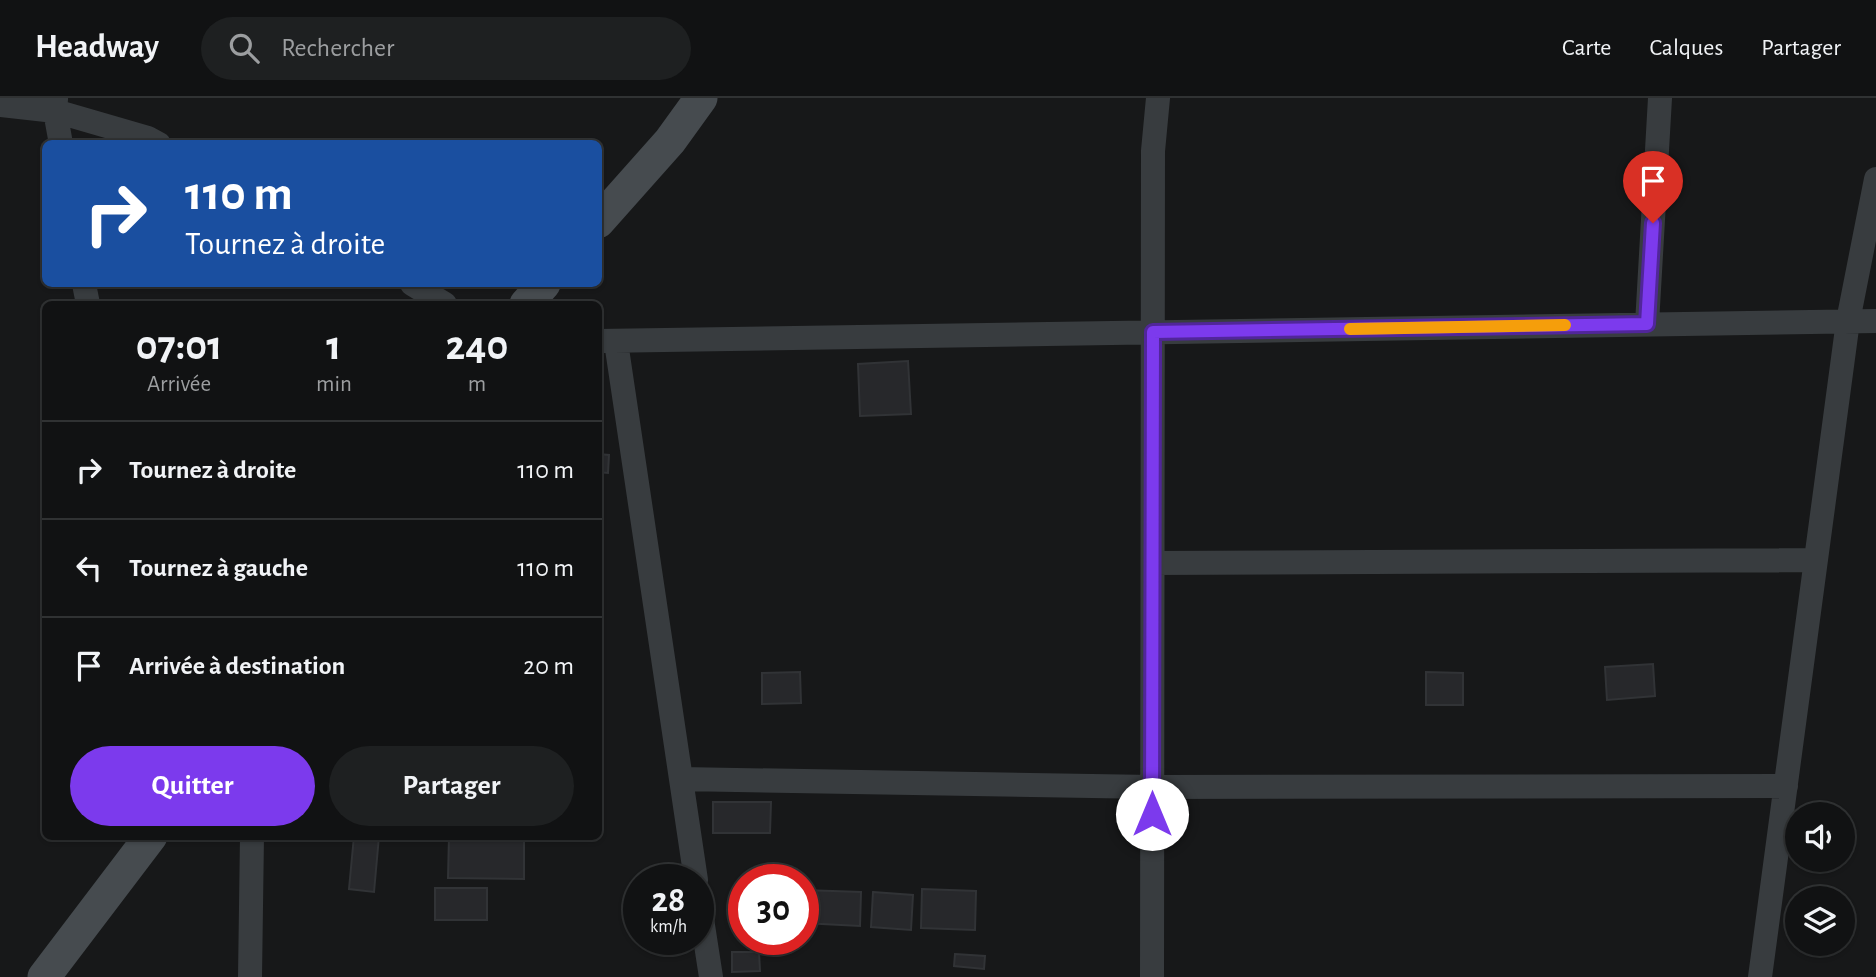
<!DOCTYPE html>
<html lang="fr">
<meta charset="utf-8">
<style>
body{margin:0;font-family:"Alegreya Sans",sans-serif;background:#1e2021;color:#f1f3f6;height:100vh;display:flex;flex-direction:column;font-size:26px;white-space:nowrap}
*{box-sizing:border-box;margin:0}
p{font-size:23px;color:#9c9ea0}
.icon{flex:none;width:38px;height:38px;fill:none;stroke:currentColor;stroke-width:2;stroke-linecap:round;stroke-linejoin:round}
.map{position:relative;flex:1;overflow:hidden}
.side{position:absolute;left:42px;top:203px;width:560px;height:539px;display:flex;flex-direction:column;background:#111213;border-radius:10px;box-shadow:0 2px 5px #0004,0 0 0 2px #303233}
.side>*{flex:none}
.hud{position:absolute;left:42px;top:42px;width:560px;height:147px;border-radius:10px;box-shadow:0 2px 5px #0004,0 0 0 2px #303233;background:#1a4fa0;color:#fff;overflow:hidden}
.fabs{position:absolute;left:1785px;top:704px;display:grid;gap:14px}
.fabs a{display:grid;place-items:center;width:70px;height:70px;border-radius:50%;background:#111213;box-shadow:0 2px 5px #0004,0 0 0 2px #303233;font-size:35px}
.speed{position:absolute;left:623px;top:766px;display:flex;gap:14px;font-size:35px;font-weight:700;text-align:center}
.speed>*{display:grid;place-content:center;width:91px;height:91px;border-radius:50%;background:#111213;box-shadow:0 2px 5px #0004,0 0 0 2px #303233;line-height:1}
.speed small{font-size:18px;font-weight:400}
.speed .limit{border:10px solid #d22;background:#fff;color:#111}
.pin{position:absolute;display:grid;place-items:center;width:60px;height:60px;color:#fff;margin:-72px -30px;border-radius:50% 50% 50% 0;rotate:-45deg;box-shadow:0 0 7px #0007}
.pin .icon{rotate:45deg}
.me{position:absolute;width:77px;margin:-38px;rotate:0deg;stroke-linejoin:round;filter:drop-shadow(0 0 5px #0008)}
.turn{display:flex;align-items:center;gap:24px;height:147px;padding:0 28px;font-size:32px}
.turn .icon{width:91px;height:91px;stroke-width:2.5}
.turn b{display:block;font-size:49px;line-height:60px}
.eta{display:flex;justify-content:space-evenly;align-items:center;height:119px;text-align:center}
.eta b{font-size:42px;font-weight:700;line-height:49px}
.cta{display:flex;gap:14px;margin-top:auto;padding:14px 28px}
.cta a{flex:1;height:80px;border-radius:42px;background:#7c3aed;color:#fff;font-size:28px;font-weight:700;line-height:80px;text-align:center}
.cta a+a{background:#1e2021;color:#f1f3f6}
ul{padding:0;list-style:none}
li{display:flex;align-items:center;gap:21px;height:98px;padding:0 28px;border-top:2px solid #303233}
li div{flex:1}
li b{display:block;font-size:26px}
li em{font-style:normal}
header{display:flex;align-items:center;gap:42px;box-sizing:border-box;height:98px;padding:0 35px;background:#111213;border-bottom:2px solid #303233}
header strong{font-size:33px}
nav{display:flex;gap:38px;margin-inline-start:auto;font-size:24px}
.search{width:490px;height:63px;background:#1e2021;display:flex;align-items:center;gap:18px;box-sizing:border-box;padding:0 24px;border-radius:38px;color:#9c9ea0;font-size:26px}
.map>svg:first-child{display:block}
</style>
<header>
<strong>Headway</strong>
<div class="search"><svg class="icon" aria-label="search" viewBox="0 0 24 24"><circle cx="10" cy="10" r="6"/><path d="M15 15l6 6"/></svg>Rechercher</div>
<nav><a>Carte</a><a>Calques</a><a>Partager</a></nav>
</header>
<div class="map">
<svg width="1876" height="879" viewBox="0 0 1876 879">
<rect width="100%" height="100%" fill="#171819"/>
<path fill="#27282b" stroke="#313336" stroke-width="2" d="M908 263 911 316 860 318 858 266Z
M598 356 609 357 608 375 598 374Z
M1653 566 1655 598 1607 602 1605 569Z
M800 574 801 605 762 606V575Z
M1426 574 1463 575V607H1426Z
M713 704H771L770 735H713Z
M354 738H379L374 794 349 791Z
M449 738H524V781L448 780Z
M435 790H487V822H435Z
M922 791 976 793 975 832 921 830Z
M803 792 861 794 860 828 803 825Z
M873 794 913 797 911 832 871 829Z
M732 854H759L760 873 732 874Z
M955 856 985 858 984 871 954 868Z"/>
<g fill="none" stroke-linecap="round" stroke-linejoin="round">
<path stroke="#383c3f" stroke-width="24" d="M56 1 55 13 61 46
M0 7 55 13 148 40 159 46
M84 186 88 206
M412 186 445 206
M1647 226 1660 0
M598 243 1876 223
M616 244 696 782
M1153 465 1816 462
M681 681 1152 689 1786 688
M698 795 711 879
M250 879 252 738
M1152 879 1153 53 1158 0
M1760 879 1848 223 1876 81"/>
<path stroke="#464b4f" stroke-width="33" d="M598 124 670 43 701 0
M526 206 544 186
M44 879 151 738"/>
</g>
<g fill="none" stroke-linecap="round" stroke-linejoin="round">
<g stroke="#51269a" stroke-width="18">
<path id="route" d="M1152 716 1153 234 1647 226 1653 125"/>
</g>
<use href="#route" stroke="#7c3aed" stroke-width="12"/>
<path stroke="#f59e0b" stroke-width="12" d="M1350 231 1565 227"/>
</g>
</svg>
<div class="fabs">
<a><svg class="icon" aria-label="sound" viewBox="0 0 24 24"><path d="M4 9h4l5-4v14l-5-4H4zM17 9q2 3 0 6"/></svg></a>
<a><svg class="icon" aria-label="layers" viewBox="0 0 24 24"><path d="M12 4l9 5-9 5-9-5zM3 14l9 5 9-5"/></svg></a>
</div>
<div class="speed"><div>28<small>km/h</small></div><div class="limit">30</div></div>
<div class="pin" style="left:1653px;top:125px;background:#d93025"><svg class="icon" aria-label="arrive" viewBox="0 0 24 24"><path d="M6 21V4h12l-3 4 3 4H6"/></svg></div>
<svg class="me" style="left:1152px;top:716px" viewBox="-20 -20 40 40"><circle r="19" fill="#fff"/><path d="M0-13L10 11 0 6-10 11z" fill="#7c3aed"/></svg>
<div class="hud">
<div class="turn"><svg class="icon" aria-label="right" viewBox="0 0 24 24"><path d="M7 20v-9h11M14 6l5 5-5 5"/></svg><div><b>110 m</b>Tournez à droite</div></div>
</div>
<section class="side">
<div class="eta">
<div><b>07:01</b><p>Arrivée</p></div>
<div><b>1</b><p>min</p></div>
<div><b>240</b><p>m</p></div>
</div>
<ul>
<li><svg class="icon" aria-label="right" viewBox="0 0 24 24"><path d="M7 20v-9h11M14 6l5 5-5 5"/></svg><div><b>Tournez à droite</b></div><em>110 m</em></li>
<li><svg class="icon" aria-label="left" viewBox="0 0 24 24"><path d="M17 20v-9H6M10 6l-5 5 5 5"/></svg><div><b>Tournez à gauche</b></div><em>110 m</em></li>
<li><svg class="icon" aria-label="arrive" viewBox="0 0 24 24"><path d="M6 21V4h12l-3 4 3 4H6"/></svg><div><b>Arrivée à destination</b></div><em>20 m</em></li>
</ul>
<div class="cta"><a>Quitter</a><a>Partager</a></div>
</section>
</div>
